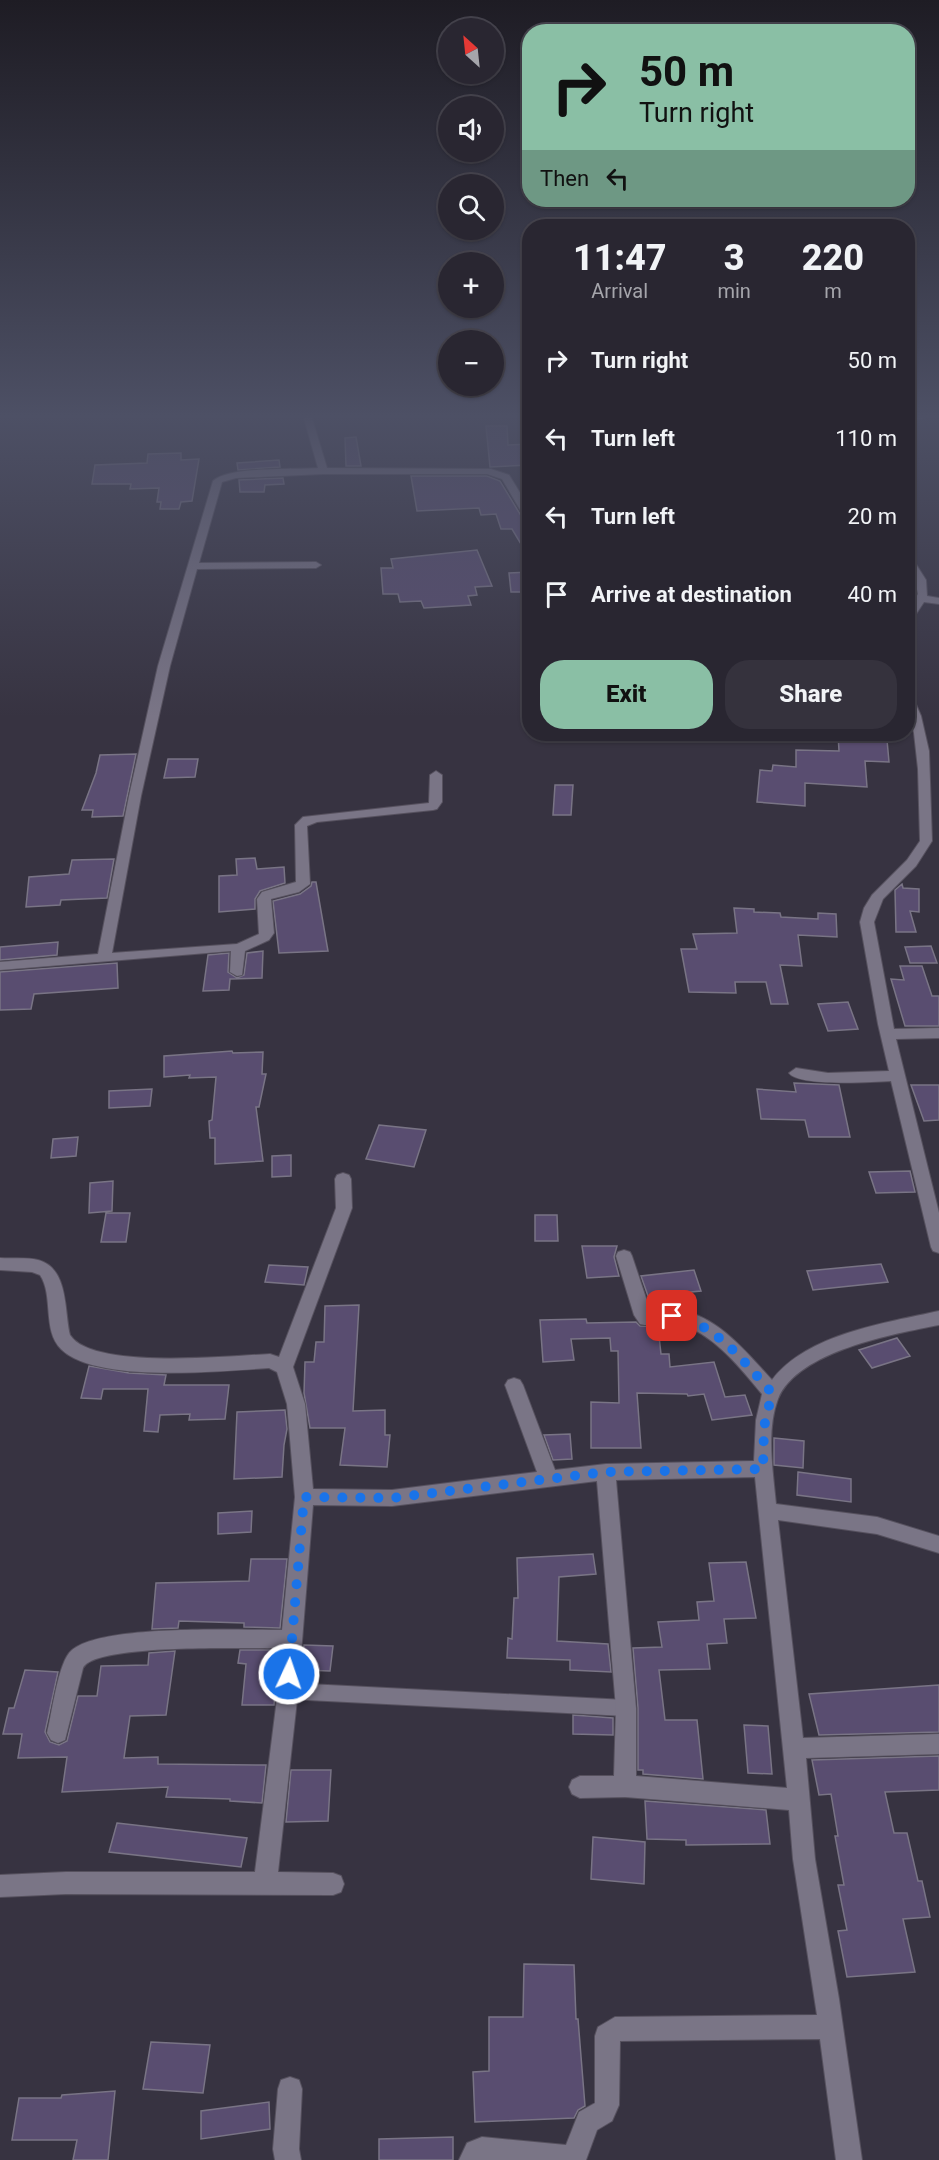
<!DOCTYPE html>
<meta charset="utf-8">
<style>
body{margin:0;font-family:Roboto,sans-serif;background:#35323d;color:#f1f3f6;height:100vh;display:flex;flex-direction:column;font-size:22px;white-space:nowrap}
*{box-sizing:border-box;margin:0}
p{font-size:20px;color:#a5a5ab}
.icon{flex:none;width:33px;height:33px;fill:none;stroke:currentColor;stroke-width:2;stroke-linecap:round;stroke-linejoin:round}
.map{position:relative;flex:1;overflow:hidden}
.sheet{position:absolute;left:522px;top:219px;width:393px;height:522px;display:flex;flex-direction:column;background:#292631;border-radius:24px;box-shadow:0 2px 4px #0004,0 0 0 2px #45434d}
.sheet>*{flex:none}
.top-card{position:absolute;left:522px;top:24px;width:393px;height:183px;border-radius:24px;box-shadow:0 2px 4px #0004,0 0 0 2px #45434d;background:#8abfa5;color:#111;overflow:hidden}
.needle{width:39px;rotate:333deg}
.controls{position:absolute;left:438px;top:18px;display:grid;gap:12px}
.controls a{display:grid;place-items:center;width:66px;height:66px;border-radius:50%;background:#292631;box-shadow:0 2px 4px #0004,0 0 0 2px #45434d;font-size:30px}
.pin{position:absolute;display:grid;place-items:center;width:51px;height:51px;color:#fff;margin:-26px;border-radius:12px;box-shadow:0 3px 9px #0006}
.me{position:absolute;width:66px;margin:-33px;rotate:3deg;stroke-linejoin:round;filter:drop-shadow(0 0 4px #0008)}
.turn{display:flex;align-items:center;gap:21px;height:126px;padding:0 18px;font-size:27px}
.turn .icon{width:78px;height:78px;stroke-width:2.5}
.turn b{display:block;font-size:42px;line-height:51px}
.then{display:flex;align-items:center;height:57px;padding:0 18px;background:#0003;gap:12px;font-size:22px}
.eta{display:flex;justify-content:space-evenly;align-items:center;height:102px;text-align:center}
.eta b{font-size:36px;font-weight:800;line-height:42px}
.cta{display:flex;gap:12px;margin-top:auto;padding:12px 18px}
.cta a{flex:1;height:69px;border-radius:24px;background:#8abfa5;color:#111;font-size:24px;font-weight:800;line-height:69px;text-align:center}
.cta a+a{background:#35323d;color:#f1f3f6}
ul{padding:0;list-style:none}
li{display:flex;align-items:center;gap:18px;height:78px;padding:0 18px}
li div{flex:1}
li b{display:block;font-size:22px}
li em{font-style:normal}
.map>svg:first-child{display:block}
</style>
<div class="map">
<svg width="939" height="2160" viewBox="0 0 939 2160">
<rect width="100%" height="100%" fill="#373341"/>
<path fill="#594d70" stroke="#797485" stroke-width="1.5" d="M486 426H507L508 445 530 444V465L490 467Z
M356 437 361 466H346L345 438Z
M181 453V460L199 459 192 501 181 502 179 509H160L161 502H157L159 488 130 489 131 484H92L95 465 147 463 148 454Z
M279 460 280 467 238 470 237 463Z
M411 476H487L500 481 523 519 530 523V559L512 529H501L496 514 481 515 479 508 417 511Z
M283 478 284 484 265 485 264 492H240L239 480Z
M477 550 492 586 475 587 477 595 468 596 471 605 424 608 421 601 400 602 398 594H383L381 568H393L391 559Z
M530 572V592H511L509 573Z
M838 734H858V739L887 740 889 762 865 761 867 787 805 783V806L757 802 760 770 772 771 773 765 796 767V750L839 751Z
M136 754 123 816 92 817 93 810H82L96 773 100 755Z
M168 759H198L195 777 164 778Z
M555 785H573L571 815H553Z
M255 858 257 869 284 867 285 883 260 891 255 899V909L219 912V876L237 875 236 859Z
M114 859 107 898 61 900 60 905 26 907 29 877 69 874 72 860Z
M312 882H316L328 951 279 953 273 901 300 894 311 886Z
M902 884 903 888 919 889V912L910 911 916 932H896L895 890Z
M734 908 754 909V912L780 913 781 917 818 919V913L836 914 837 937 798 935 802 966 780 965 788 1004H771L766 982H735L736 993 689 992 681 949H697L693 934 737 933Z
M58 942 57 955 0 960V947Z
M931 946 937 963H910L905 947Z
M263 951 262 978 230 979 229 990 203 991 208 955 229 953 228 972 237 978 244 975 247 953Z
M117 963 118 988 34 994 31 1009 0 1010V972Z
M900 966H922L932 996H939V1026H905L891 979 904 980Z
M848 1002 858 1029 828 1031 818 1004Z
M232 1051 233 1053 263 1052 262 1074H266L259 1107H256L263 1161 215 1164V1138H210L209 1121 212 1120 216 1077 189 1078 190 1075 164 1077V1056Z
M794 1083 839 1085 850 1137H809L805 1120 761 1119 757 1089 796 1092Z
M911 1085H939V1120L924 1121Z
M152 1089 150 1106 109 1108V1091Z
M379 1125 426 1130 414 1167 366 1159Z
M78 1137 76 1156 51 1158 53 1139Z
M291 1155V1176L272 1177V1156Z
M910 1171 915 1192 876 1193 869 1172Z
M113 1181 112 1211 89 1213 90 1183Z
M106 1213H130L126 1242H101Z
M535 1215H557L558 1241H535Z
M582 1246H617L614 1257 619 1276 587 1278Z
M881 1264 888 1282 813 1290 807 1271Z
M269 1265 308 1267 304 1285 265 1282Z
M694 1270 701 1291 648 1296 641 1276Z
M359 1305 353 1411 385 1410V1435H390L387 1467 340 1465 345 1428H310L304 1393 305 1362H314L316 1342H324L325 1306Z
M586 1319 587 1323 636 1322 640 1326 658 1327 661 1354H669L670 1367 714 1362 725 1397 745 1395 752 1415 712 1420 704 1394 688 1396 687 1394 637 1393 641 1448H591V1402L619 1403 618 1351H611L610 1338 571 1339 574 1360 543 1362 540 1320Z
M897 1338 910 1356 872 1368 859 1350Z
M89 1366 129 1373 166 1375 164 1385H229L225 1419 189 1420 190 1414 160 1415 158 1432 144 1431 148 1389H103L101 1399 81 1398Z
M285 1410 287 1429 284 1445 282 1477 234 1479 237 1412Z
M570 1434 572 1459 553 1460 544 1435Z
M774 1438 804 1441 803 1468 774 1465Z
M798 1472 851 1479V1502L797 1495Z
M252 1511 251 1532 218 1534V1513Z
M593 1554 596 1574 559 1577 557 1641 608 1644 611 1672 570 1670V1660L507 1658 508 1638 512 1639 514 1598H518L517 1558Z
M251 1559H287L280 1628 244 1627V1623L179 1621 178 1628 152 1629 156 1583 249 1581Z
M746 1562 756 1618 724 1619 727 1643 707 1644 710 1669 659 1670 665 1720H697L703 1779 643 1774V1770H638V1708L633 1648 662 1647 658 1622 699 1620 697 1602 714 1601 709 1563Z
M304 1645 333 1646 330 1671 302 1670Z
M240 1650H278L274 1705H242L246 1664 238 1663Z
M175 1651 166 1715 130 1716 124 1758 158 1757V1764L266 1765 262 1803 230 1801V1799L166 1797 168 1787 62 1792 67 1757 18 1758 22 1734H3L9 1708H14L25 1670 58 1672 45 1732 50 1742 59 1745 67 1741 78 1696H97L101 1666 148 1665 149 1653Z
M939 1685V1732L819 1735 809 1694Z
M573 1715 613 1718V1735L573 1734Z
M744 1725 768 1726 772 1774 748 1773Z
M939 1756V1790L885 1792 894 1833H907L918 1881H922L930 1917 903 1919 915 1972 847 1977 838 1931 847 1930 838 1885H844L835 1836H838L831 1794 819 1795 812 1760Z
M291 1770H331L328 1821 286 1822Z
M645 1801 766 1810 770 1844 686 1845V1840L647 1839Z
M117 1823 247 1838 241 1867 109 1852Z
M593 1837 645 1842 644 1884 591 1879Z
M524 1964 574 1965 576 2019H578L585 2106 578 2110 574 2118 475 2122 473 2072 489 2071V2017H523Z
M151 2042 210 2045 203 2093 143 2089Z
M115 2091 108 2160H73L77 2140H12L19 2098H61L62 2095Z
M269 2102 270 2129 201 2139V2111Z
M453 2137V2160H379V2139Z"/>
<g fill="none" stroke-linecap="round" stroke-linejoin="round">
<g stroke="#56515e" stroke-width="18">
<path id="service" d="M288 1691 626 1708"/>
</g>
<g stroke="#56515e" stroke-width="2">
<path id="minor" d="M303 415H311L327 468 491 469 509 475 530 509V521L525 518 502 479 487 474H323L236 478 222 482 199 563 316 562 321 565 316 568 197 569 170 666 141 796 112 953 237 944 259 934 257 899 262 892 296 882 295 825 303 817 429 803 430 775 436 771 442 775V802L437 809 433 810 317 822 307 826 310 884 299 892 271 899 274 933 269 940 245 951 242 975 237 976 230 972 231 951 0 970V962L98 954 129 796 158 666 213 481C229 466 294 470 318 468Z
M920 415H934L908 422V418Z
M908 557 912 558 926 580 927 596 939 598V604L924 602 912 620 908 621V610L918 594C916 580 907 570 908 557Z
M908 697 914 700 921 716 929 751 932 841 916 866 883 899 874 922 894 1029 939 1028V1038L896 1039 939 1213V1253L933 1251 931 1247 891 1081C872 1082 799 1087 789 1073L796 1068 828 1073 889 1071 878 1024 860 922 864 908 872 895 907 860 920 841 918 769 914 733 908 712Z
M343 1173 349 1175 351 1179 352 1208 293 1367 305 1404 313 1489 392 1490 537 1472 505 1385 508 1380 514 1378 520 1380 523 1385 555 1470 606 1464 754 1461 756 1420 762 1394C741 1369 715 1335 682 1325 668 1320 654 1328 640 1324L634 1315 616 1256 618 1252 624 1250 630 1252 632 1256 651 1313C660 1312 670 1309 679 1310 718 1316 747 1353 772 1380 807 1334 885 1323 939 1311V1325C894 1334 797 1351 778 1399 766 1431 773 1471 776 1504L877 1517 939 1536V1553L877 1534 778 1520 803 1738 939 1734V1754L806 1758 815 1859 839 1999 862 2160H836L820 2039 620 2041 619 2105 612 2121 597 2130 586 2160H459L467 2143 482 2137 566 2145 579 2112 595 2103V2036L598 2027 615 2017 817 2015 793 1859 789 1810 625 1797 580 1798 572 1794 569 1787 572 1780 580 1776H614L616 1708 597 1481 392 1506 313 1505 298 1691 278 1872 333 1873 341 1876 344 1884 341 1892 333 1895 66 1894 0 1897V1875L66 1872H255L278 1691 280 1648C249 1649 95 1643 83 1668L65 1740 58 1743 51 1740 47 1733C52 1714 58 1661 72 1650 103 1624 238 1630 282 1630L295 1497 287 1404 277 1372 269 1368C221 1371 96 1384 61 1349 42 1330 54 1296 40 1275L32 1272 0 1270V1258C13 1259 26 1257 38 1260 69 1268 64 1311 70 1335 92 1370 231 1356 270 1354L279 1357 336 1208 335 1179 337 1175ZM755 1477 787 1788 636 1776V1708L616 1480Z
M290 2077 299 2080 302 2089 299 2149 301 2160H275L273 2149 278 2089 281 2080Z"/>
</g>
<use href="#service" stroke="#7a7586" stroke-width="16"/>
<use href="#minor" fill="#7a7586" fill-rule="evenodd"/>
</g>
<linearGradient id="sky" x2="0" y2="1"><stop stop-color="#1e1c24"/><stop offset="0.58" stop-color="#4d5065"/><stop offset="1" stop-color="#4d5065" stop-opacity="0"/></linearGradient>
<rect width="939" height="717" fill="url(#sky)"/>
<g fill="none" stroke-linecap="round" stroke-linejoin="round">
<path stroke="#1a73e8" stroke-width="10" stroke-dasharray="0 18" d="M289 1674 304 1497 392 1498 606 1472 763 1469 764 1427 772 1393C746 1364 714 1321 672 1316"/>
</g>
</svg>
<div class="controls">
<a><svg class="needle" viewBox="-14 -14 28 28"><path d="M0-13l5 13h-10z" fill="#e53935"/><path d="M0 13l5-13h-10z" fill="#a5a5ab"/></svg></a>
<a><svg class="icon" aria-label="sound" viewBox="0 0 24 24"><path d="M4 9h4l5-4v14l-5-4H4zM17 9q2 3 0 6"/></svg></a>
<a><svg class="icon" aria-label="search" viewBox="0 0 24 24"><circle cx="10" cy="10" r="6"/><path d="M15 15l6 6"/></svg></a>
<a>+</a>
<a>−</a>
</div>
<div class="pin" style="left:672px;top:1316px;background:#d93025"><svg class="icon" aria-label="arrive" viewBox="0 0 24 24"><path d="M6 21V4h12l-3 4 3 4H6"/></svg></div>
<svg class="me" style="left:289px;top:1674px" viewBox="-20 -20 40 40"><circle r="17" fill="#1a73e8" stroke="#fff" stroke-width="3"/><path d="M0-11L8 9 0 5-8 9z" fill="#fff"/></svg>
<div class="top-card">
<div class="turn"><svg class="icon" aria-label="right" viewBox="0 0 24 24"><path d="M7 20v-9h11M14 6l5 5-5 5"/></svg><div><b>50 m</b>Turn right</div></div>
<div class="then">Then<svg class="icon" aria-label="left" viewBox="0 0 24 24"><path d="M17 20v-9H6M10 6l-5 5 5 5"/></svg></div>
</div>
<section class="sheet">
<div class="eta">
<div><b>11:47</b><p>Arrival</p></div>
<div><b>3</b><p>min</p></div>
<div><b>220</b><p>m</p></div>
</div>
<ul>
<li><svg class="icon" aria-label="right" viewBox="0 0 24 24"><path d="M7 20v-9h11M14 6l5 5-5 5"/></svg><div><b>Turn right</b></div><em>50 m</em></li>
<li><svg class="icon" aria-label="left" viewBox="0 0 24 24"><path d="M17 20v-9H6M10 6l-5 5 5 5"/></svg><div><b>Turn left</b></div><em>110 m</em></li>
<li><svg class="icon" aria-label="left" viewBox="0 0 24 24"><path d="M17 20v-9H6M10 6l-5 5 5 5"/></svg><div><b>Turn left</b></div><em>20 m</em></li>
<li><svg class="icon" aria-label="arrive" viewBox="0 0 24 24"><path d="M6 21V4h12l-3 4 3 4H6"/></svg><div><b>Arrive at destination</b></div><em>40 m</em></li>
</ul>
<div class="cta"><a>Exit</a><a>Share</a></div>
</section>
</div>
